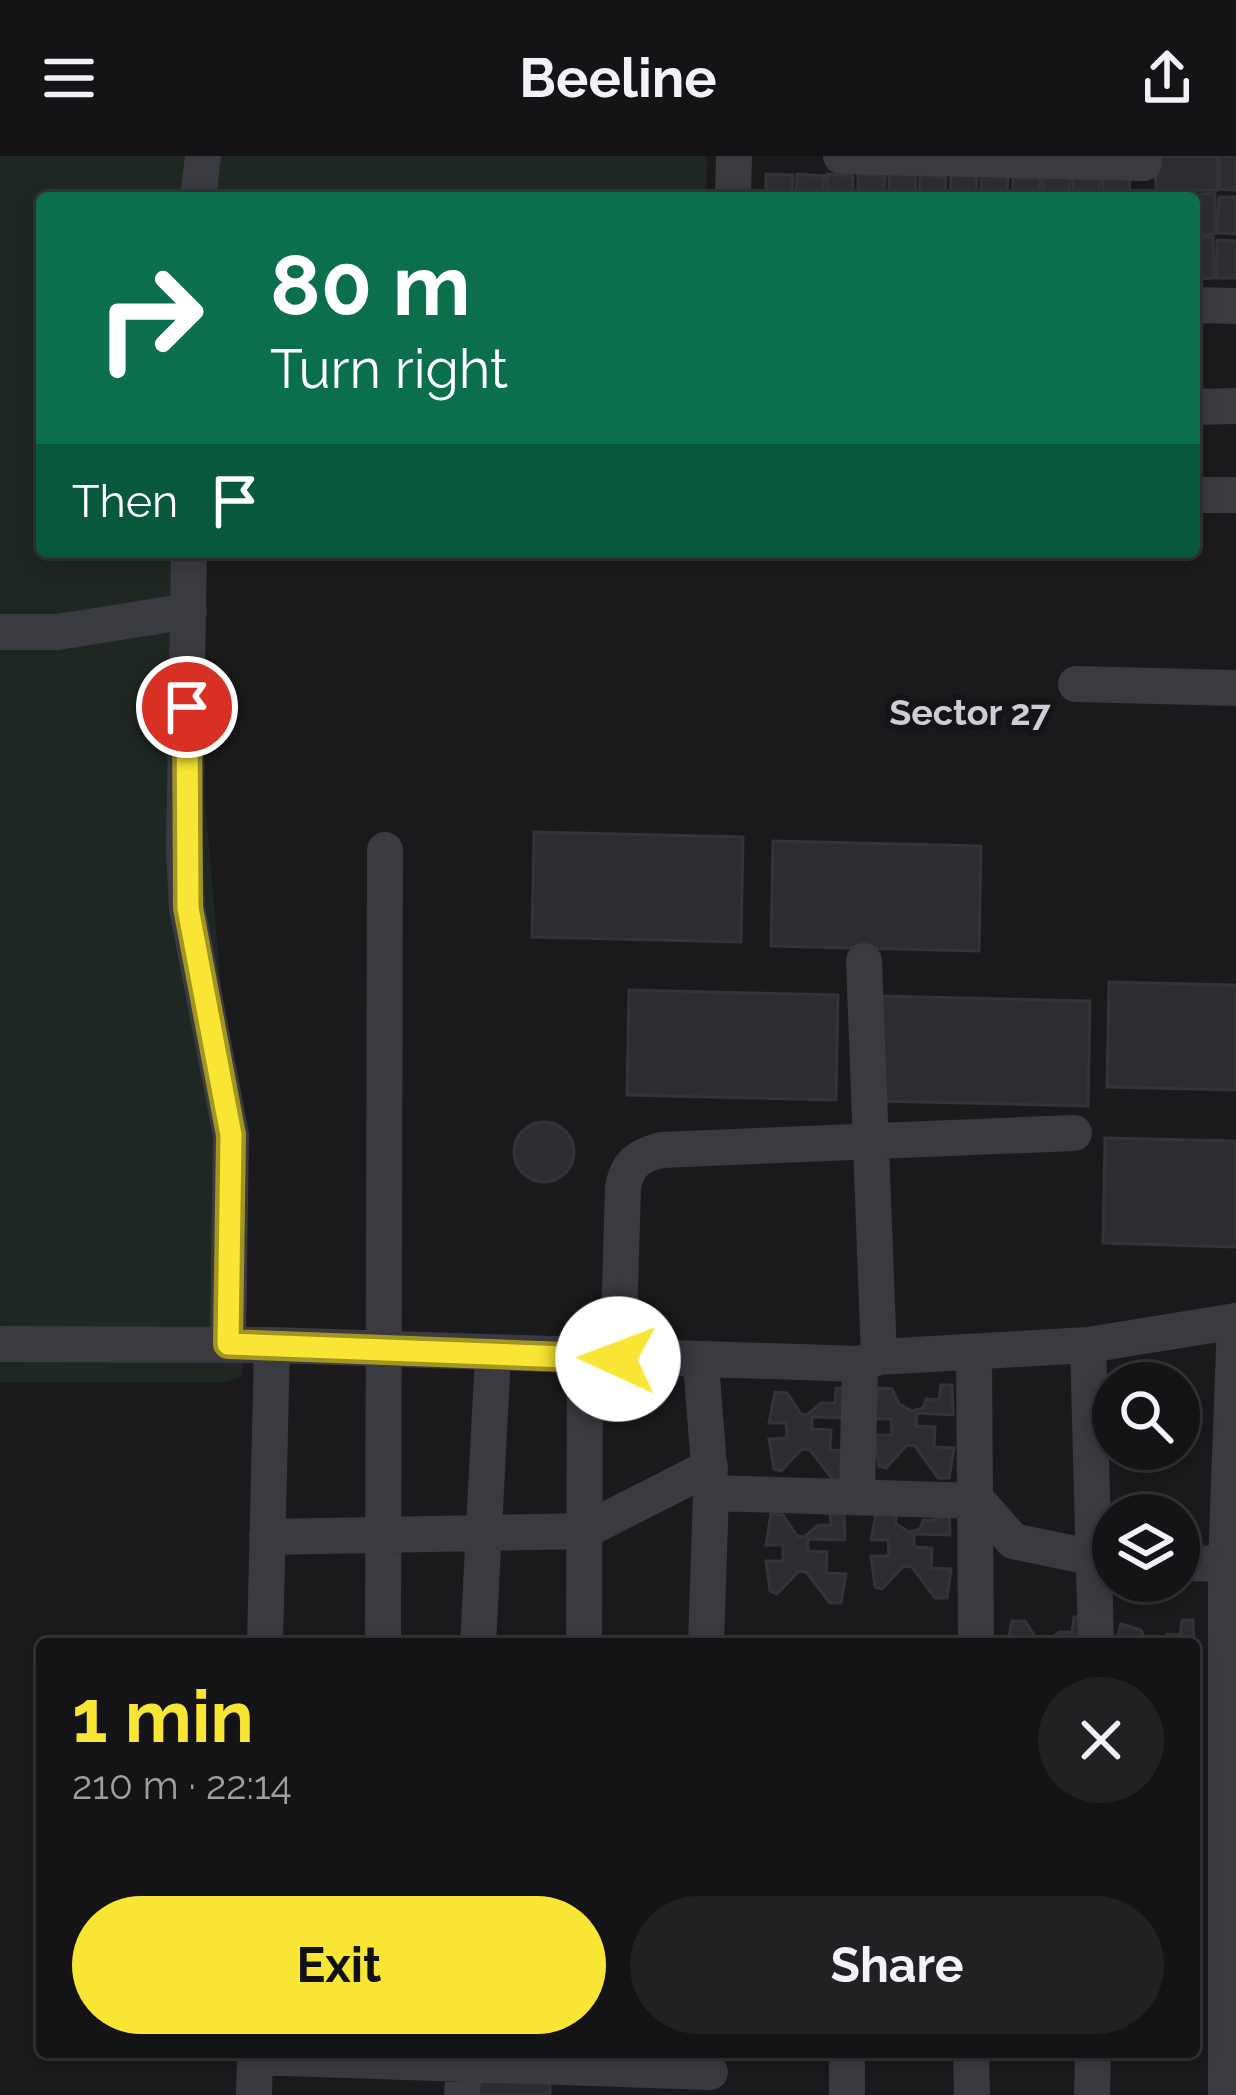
<!DOCTYPE html>
<meta charset="utf-8">
<style>
body{margin:0;font-family:Raleway,sans-serif;background:#212022;color:#f1f3f6;height:100vh;display:flex;flex-direction:column;font-size:45px;white-space:nowrap}
*{box-sizing:border-box;margin:0}
p{font-size:39px;color:#9d9ea0}
.icon{flex:none;width:66px;height:66px;fill:none;stroke:currentColor;stroke-width:2;stroke-linecap:round;stroke-linejoin:round}
.map{position:relative;flex:1;overflow:hidden}
.side{position:absolute;left:36px;top:1482px;width:1164px;height:420px;display:flex;flex-direction:column;background:#141315;border-radius:12px;box-shadow:0 6px 18px #0003,0 0 0 3px #333234}
.side>*{flex:none}
.banner{position:absolute;left:36px;top:36px;width:1164px;height:366px;border-radius:12px;box-shadow:0 6px 18px #0003,0 0 0 3px #333234;background:#0b6e4f;color:#fff;overflow:hidden}
.buttons{position:absolute;left:1092px;top:1206px;display:grid;gap:24px}
.buttons a{display:grid;place-items:center;width:108px;height:108px;border-radius:50%;background:#141315;box-shadow:0 6px 18px #0003,0 0 0 3px #333234;font-size:60px}
.pin{position:absolute;display:grid;place-items:center;width:102px;height:102px;color:#fff;margin:-51px;border:6px solid #fff;border-radius:50%;box-shadow:0 3px 12px #0007}
.me{position:absolute;width:132px;margin:-66px;rotate:272deg;stroke-linejoin:round;filter:drop-shadow(0 0 9px #0008)}
.turn{display:flex;align-items:center;gap:42px;height:252px;padding:0 36px;font-size:54px}
.turn .icon{width:156px;height:156px;stroke-width:2.5}
.turn b{display:block;font-size:84px;line-height:102px}
.then{display:flex;align-items:center;height:114px;padding:0 36px;background:#0003;gap:24px;font-size:45px}
.round{display:grid;place-items:center;flex:none;width:126px;height:126px;border-radius:63px;background:#212022}
.head{display:flex;align-items:center;justify-content:space-between;height:204px;padding:0 36px}
h1{font-size:72px;font-weight:700;line-height:90px;color:#f9e533}
.action{display:flex;gap:24px;margin-top:auto;padding:24px 36px}
.action a{flex:1;height:138px;border-radius:72px;background:#f9e533;color:#111;font-size:48px;font-weight:700;line-height:138px;text-align:center}
.action a+a{background:#212022;color:#f1f3f6}
header{display:flex;justify-content:space-between;align-items:center;height:156px;padding:0 36px;background:#141315;font-size:54px;font-weight:700}
.map>svg:first-child{display:block}
</style>
<header><svg class="icon" aria-label="menu" viewBox="0 0 24 24"><path d="M4 6h16M4 12h16M4 18h16"/></svg>Beeline<svg class="icon" aria-label="share" viewBox="0 0 24 24"><path d="M12 15V3M7 8l5-5 5 5M5 13v7h14v-7"/></svg></header>
<div class="map">
<svg width="1236" height="1939" viewBox="0 0 1236 1939">
<rect width="100%" height="100%" fill="#1a191c"/>
<path fill="#1f2722" d="M0 0H707L706 42H42V396H205V643L246 1122 242 1221 224 1226H0Z"/>
<path fill="#2d2c30" stroke="#343338" stroke-width="3" d="M1155 0H1217V34L1156 35Z
M1220 0H1236V34L1219 33Z
M766 18 793 19 792 42H766Z
M797 18 824 20 823 42H796Z
M827 18 853 20V42H827Z
M858 18 885 19 884 42H858Z
M889 18 916 19 915 42H889Z
M951 18 977 20 976 42H950Z
M920 19 946 21 945 42H919Z
M981 19 1008 21 1007 42H981Z
M1013 21 1040 22 1039 42H1013Z
M1043 21 1070 22 1069 42H1043Z
M1073 21 1100 22 1099 42H1073Z
M1103 21 1130 22 1129 42H1103Z
M1215 37V78L1194 79V42H1153Z
M1219 41H1236V78L1217 77Z
M1213 81 1214 122 1194 123V82Z
M1217 84 1236 85V122H1216Z
M534 676 743 681 741 786 532 781Z
M773 685 981 690 979 795 771 790Z
M1109 826 1236 829V934L1107 931Z
M629 834 838 839 836 944 627 939Z
M881 840 1090 845 1088 950 879 945Z
M514 996a30 30 0 1 1 60 0a30 30 0 1 1-60 0Z
M1105 982 1236 985V1091L1103 1087Z
M941 1229H952L953 1259 917 1257 916 1270 935 1271 934 1291 954 1292 949 1322H938L915 1290 907 1289 886 1312 879 1310 874 1279H892L891 1263H874L879 1232 892 1233 899 1248 912 1255 923 1252 926 1243 939 1244Z
M836 1232H848L849 1262 812 1261V1273L831 1274 830 1294 849 1295 845 1325H834L810 1294 802 1293 781 1315 774 1313 769 1283 787 1282 786 1267H769L775 1236 787 1237 801 1258 807 1259 821 1247H835Z
M949 1349 950 1379 914 1378V1391L932 1392 931 1412 951 1413 947 1442H935L912 1411 904 1410 882 1433 875 1431 871 1400H889L888 1384H871L877 1353 896 1360V1368L909 1376 920 1373 923 1364H936V1352Z
M844 1354 845 1384 808 1383V1395L827 1396 826 1417 846 1418 841 1447H830L806 1416 799 1415 777 1438 770 1435 766 1405H783V1389H766L771 1358 783 1359 797 1380 804 1381 818 1369H831L830 1356Z
M1074 1461H1085L1088 1488H1007L1012 1465H1025L1039 1487 1045 1488 1059 1476H1072Z
M1182 1464H1193L1194 1494V1488H1156L1165 1487 1167 1478 1180 1479Z
M1121 1468 1141 1474 1147 1488H1115Z
M475 1917 550 1920V1939L474 1938Z"/>
<g fill="none" stroke-linecap="round" stroke-linejoin="round">
<path stroke="#3a3a41" stroke-width="36" d="M841 0 1144 7
M198 42 203 0
M733 42 734 0
M1194 149 1236 150
M1194 251 1236 250
M1194 339H1236
M189 396 184 694 187 752 231 979 228 1188
M0 476H58L189 455
M1076 528 1236 532
M864 805 879 1201
M0 1188 272 1189 860 1208 879 1201 1088 1189 1236 1165
M1088 1189 1096 1488
M974 1198 976 1488
M618 1203 623 1032C627 1007 639 1000 661 994L1074 977
M701 1207 711 1337 706 1488
M711 1337 978 1345 1013 1385 1113 1406
M857 1339 860 1208
M267 1381 584 1375 710 1311
M1179 1407 1226 1408
M265 1488 272 1189
M383 1488 385 694
M478 1488 493 1199
M584 1488 585 1202
M847 1896V1939
M971 1896 972 1939
M255 1901 710 1916
M254 1939 255 1896
M462 1939 465 1896
M1092 1939 1093 1896
M1226 1939V1408L1235 1165"/>
</g>
<g fill="none" stroke-linecap="round" stroke-linejoin="round">
<g stroke="#a29521" stroke-width="30">
<path id="route" d="M187 551 188 752 231 979 228 1188 618 1203"/>
</g>
<use href="#route" stroke="#f9e533" stroke-width="21"/>
</g>
<g text-anchor="middle" stroke-width="12" stroke-linejoin="round" paint-order="stroke">
<g font-size="36" font-weight="bold" fill="#cccdd7" stroke="#151417">
<text x="970" y="569">Sector 27</text>
</g>
</g>
</svg>
<div class="buttons">
<a><svg class="icon" aria-label="search" viewBox="0 0 24 24"><circle cx="10" cy="10" r="6"/><path d="M15 15l6 6"/></svg></a>
<a><svg class="icon" aria-label="layers" viewBox="0 0 24 24"><path d="M12 4l9 5-9 5-9-5zM3 14l9 5 9-5"/></svg></a>
</div>
<div class="pin" style="left:187px;top:551px;background:#d93025"><svg class="icon" aria-label="arrive" viewBox="0 0 24 24"><path d="M6 21V4h12l-3 4 3 4H6"/></svg></div>
<svg class="me" style="left:618px;top:1203px" viewBox="-20 -20 40 40"><circle r="19" fill="#fff"/><path d="M0-13L10 11 0 6-10 11z" fill="#f9e533"/></svg>
<div class="banner">
<div class="turn"><svg class="icon" aria-label="right" viewBox="0 0 24 24"><path d="M7 20v-9h11M14 6l5 5-5 5"/></svg><div><b>80 m</b>Turn right</div></div>
<div class="then">Then<svg class="icon" aria-label="arrive" viewBox="0 0 24 24"><path d="M6 21V4h12l-3 4 3 4H6"/></svg></div>
</div>
<section class="side">
<div class="head"><div><h1>1 min</h1><p>210 m · 22:14</p></div><a class="round"><svg class="icon" aria-label="close" viewBox="0 0 24 24"><path d="M6 6l12 12M18 6L6 18"/></svg></a></div>
<div class="action"><a>Exit</a><a>Share</a></div>
</section>
</div>
